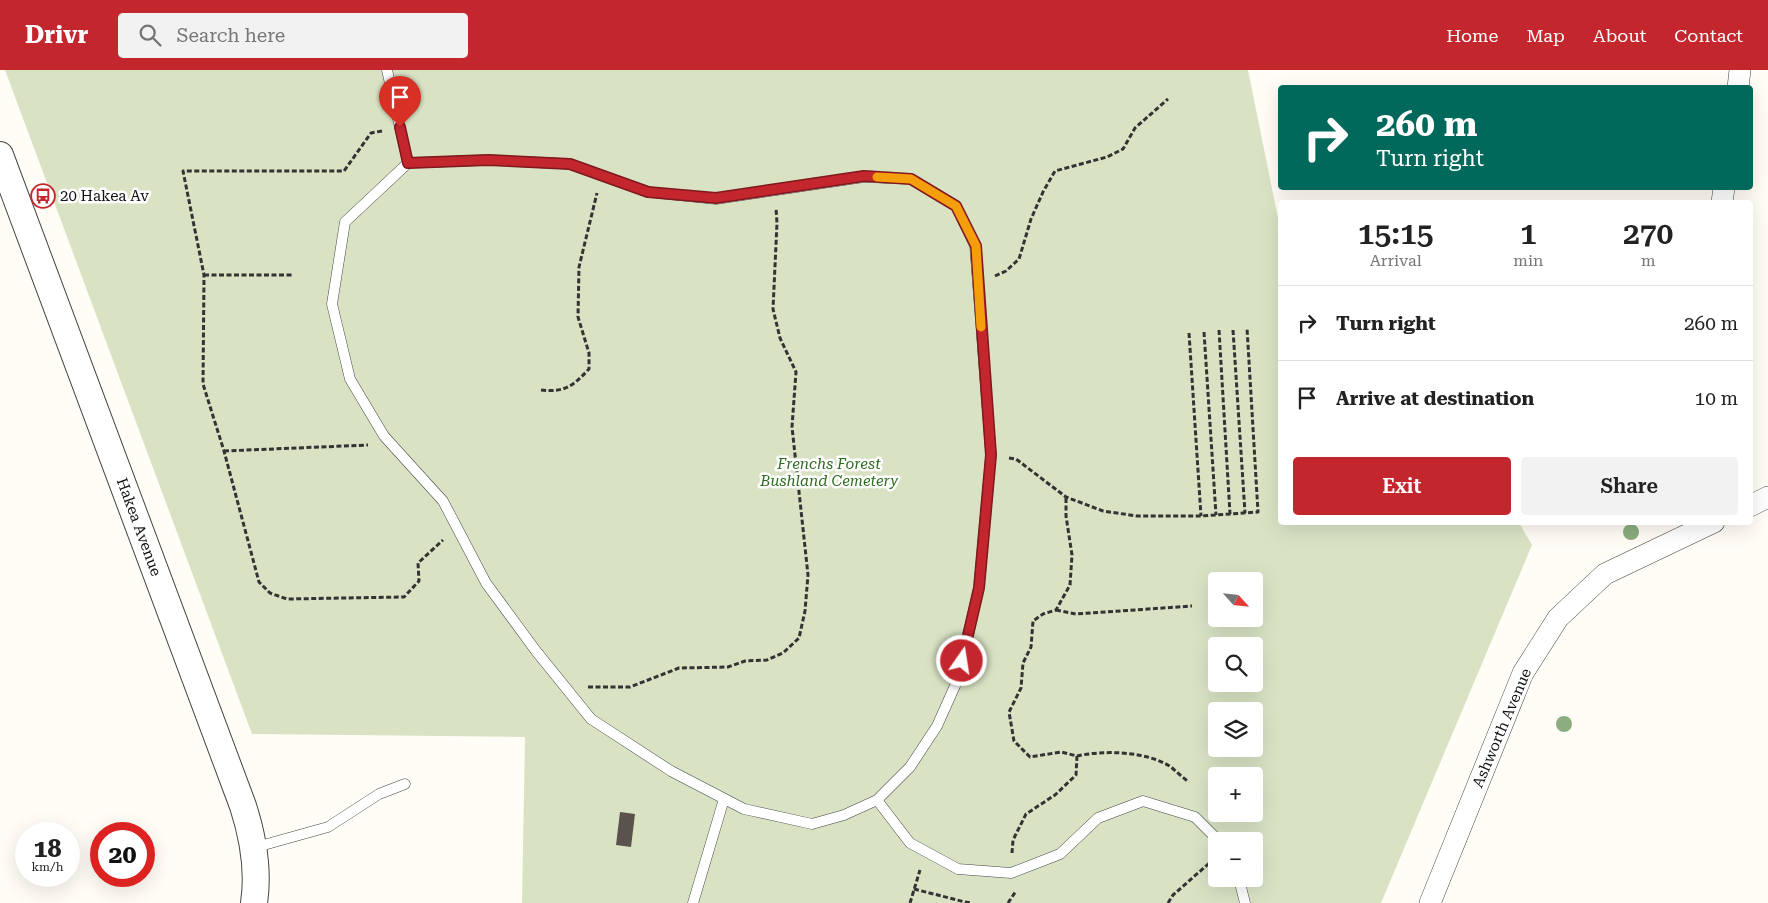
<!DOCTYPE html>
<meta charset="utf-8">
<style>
body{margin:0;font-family:"Roboto Serif",serif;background:#f2f2f2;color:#222;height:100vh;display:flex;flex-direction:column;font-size:19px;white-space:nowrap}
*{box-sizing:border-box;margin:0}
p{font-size:16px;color:#767676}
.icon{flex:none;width:28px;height:28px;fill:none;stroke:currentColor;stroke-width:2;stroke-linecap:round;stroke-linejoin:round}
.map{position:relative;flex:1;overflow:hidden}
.sheet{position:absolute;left:1278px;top:130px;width:475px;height:325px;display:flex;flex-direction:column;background:#fff;border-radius:5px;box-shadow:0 5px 20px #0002}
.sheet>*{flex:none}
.hud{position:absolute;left:1278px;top:15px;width:475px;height:105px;border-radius:5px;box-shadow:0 5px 20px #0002;background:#00695c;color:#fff;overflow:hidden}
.needle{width:32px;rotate:117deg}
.controls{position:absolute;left:1208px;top:502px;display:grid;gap:10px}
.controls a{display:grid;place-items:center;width:55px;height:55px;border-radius:5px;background:#fff;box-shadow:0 5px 20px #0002;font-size:25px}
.speed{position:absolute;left:15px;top:752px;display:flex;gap:10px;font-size:25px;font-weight:700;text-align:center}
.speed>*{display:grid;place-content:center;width:65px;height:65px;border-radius:50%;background:#fff;box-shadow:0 5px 20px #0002;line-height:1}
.speed small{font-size:12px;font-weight:400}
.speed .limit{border:8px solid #d22;background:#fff;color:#111}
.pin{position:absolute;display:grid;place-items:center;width:42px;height:42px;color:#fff;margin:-51px -21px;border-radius:50% 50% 50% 0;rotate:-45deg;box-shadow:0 0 5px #0007}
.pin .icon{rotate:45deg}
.me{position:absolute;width:55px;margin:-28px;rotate:13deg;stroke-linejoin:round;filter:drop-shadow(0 0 4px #0008)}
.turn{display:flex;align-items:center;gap:18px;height:105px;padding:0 15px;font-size:22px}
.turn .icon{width:65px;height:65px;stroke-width:2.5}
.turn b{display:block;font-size:35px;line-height:42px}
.eta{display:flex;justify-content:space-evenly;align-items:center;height:85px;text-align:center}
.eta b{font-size:30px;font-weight:600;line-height:35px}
.action{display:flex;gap:10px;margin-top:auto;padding:10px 15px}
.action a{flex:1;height:58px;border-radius:5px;background:#c4262e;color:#fff;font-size:20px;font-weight:600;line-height:58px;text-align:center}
.action a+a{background:#f2f2f2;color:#222}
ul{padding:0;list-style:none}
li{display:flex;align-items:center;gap:15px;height:75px;padding:0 15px;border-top:1px solid #e0e0e0}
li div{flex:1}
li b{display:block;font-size:19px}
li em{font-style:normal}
header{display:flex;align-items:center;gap:30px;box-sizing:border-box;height:70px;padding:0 25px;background:#c4262e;color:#fff}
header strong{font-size:24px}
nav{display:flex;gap:28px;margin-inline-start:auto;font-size:18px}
.search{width:350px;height:45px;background:#f2f2f2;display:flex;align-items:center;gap:12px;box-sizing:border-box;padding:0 18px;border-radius:5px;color:#767676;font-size:19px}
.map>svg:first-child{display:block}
</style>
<header>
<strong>Drivr</strong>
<div class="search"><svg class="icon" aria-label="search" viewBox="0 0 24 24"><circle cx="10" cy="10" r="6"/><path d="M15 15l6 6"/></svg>Search here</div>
<nav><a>Home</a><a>Map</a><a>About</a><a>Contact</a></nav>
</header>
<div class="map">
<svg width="1768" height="833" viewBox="0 0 1768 833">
<rect width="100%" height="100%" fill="#fffdf5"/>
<path fill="#d9e3c4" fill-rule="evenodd" d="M5 0H1248L1280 158V452L1519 453 1532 475 1381 833H522L525 667 252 664ZM1216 511H1254V549H1216ZM1216 576H1254V614H1216ZM1216 641H1254V679H1216ZM1216 706H1254V744H1216ZM1216 771H1254V809H1216Z"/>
<path fill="#5a524d" d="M620 742 635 744 631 777 616 775Z"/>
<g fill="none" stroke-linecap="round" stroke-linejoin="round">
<g stroke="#444" stroke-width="11">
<path id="service" d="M387 0 408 93
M488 90 570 94 648 122 716 129 864 107 911 109 956 136 975 176 991 385 979 517 958 609 937 656 910 697 877 730 844 745 812 754 744 739 671 701 591 649 536 581 486 513 443 431 384 366 350 309 332 234 345 152 408 93Z
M877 730 910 773 958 799 1011 803 1060 784 1098 748 1143 731 1195 747 1219 771
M253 778 328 757 379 724 405 714
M1239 809 1245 833
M693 833 724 729"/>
</g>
<g stroke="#444" stroke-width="22">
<path id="minor" d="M1738 18 1740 0
M1722 132 1724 118
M1750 436 1768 427
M1430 833 1523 603 1558 548 1605 504 1714 452"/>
</g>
<g stroke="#444" stroke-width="28">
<path id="tertiary" d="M0 85 243 736C253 767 259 800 254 833"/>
</g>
<path stroke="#333" stroke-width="3" stroke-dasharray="5 2.5" stroke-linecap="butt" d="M382 61 371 63 344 101H183L204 205 203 314 224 381 259 512 270 523 287 529 404 527 419 511 418 493 443 470
M204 205H292
M995 206 1006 201 1019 189 1031 149 1043 122 1055 101 1107 87 1123 79 1135 58 1168 29
M1219 260 1230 444
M1233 260 1245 443
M1204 262 1216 445
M1189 263 1201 446
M541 320C565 323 574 315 589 299V283L578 247 579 197 597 123
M224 381 368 375
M1009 388 1016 389 1066 427 1103 441 1137 446H1201L1258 442 1247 258
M1056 540 1076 544 1192 536
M588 617H630L679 598 728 597 745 591 767 590 783 583 799 568 805 541 808 505 792 357 796 302 780 268 773 239 777 153 776 138
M1077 686C1104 680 1147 681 1171 697 1177 702 1183 708 1189 712
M1012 783 1013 770 1026 744 1055 725 1076 705 1077 686 1061 682 1030 687 1014 671 1009 642 1021 618 1023 593 1031 577 1033 551 1043 544 1056 540 1070 515 1072 485 1066 446V427
M914 819 965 832 972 833
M910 833 920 800
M1008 833 1016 821
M1168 833 1173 825 1214 789"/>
<use href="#service" stroke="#fff" stroke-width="10"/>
<use href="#minor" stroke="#fff" stroke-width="21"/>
<use href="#tertiary" stroke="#fff" stroke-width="26"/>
</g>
<g fill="#8dad7f">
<circle cx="1631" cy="462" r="8"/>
<circle cx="1564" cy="654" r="8"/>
</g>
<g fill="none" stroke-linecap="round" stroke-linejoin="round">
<g stroke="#7f191e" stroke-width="12">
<path id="route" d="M400 57 408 93 488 90 570 94 648 122 716 128 864 106 911 109 956 136 976 176 991 385 979 518 962 591"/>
</g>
<use href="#route" stroke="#c4262e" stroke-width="9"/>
<path stroke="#f59e0b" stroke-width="9" d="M877 107 911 109 956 136 976 176 981 257"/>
</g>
<defs>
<g id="bus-ring" transform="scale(1.25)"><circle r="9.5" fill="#fff" stroke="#c4262e" stroke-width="1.5"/><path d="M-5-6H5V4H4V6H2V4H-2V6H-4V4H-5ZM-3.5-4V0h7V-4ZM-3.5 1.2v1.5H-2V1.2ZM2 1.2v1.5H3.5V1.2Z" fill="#c4262e"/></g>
</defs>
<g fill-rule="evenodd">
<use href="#bus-ring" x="43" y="126"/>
</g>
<g text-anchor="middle" stroke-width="5" stroke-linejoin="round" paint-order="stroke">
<g font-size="15" fill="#111" stroke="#fff" text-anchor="start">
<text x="60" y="131">20 Hakea Av</text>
</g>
<g font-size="15" font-style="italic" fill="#2f6b1f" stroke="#fff">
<text x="829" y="399">Frenchs Forest<tspan x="829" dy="17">Bushland Cemetery</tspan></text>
</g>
<g font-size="15" fill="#111" stroke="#fff">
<text transform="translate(139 457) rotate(70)" y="5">Hakea Avenue</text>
<text transform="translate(1502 658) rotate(-67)" y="5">Ashworth Avenue</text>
</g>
</g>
</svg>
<div class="controls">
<a><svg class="needle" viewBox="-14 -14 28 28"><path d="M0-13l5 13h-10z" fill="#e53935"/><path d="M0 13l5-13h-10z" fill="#767676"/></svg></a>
<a><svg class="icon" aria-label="search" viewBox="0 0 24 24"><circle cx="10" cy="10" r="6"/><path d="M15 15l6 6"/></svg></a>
<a><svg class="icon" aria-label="layers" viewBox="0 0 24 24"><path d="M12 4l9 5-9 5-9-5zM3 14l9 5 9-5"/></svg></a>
<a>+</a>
<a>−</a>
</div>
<div class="speed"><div>18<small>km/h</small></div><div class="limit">20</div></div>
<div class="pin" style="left:400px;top:57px;background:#d93025"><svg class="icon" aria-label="arrive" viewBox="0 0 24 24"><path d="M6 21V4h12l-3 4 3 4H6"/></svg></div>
<svg class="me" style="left:962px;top:591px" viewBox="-20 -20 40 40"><circle r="17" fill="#c4262e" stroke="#fff" stroke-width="3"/><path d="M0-11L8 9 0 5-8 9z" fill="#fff"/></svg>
<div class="hud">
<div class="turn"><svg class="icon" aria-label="right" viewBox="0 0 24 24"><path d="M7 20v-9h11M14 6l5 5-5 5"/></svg><div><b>260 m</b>Turn right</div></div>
</div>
<section class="sheet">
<div class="eta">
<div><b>15:15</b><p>Arrival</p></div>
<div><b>1</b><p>min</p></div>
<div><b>270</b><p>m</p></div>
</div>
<ul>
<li><svg class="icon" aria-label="right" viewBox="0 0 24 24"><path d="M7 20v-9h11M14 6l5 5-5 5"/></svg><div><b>Turn right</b></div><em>260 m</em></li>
<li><svg class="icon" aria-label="arrive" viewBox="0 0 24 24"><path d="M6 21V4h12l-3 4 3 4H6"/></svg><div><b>Arrive at destination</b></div><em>10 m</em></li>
</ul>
<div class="action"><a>Exit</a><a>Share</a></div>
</section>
</div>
